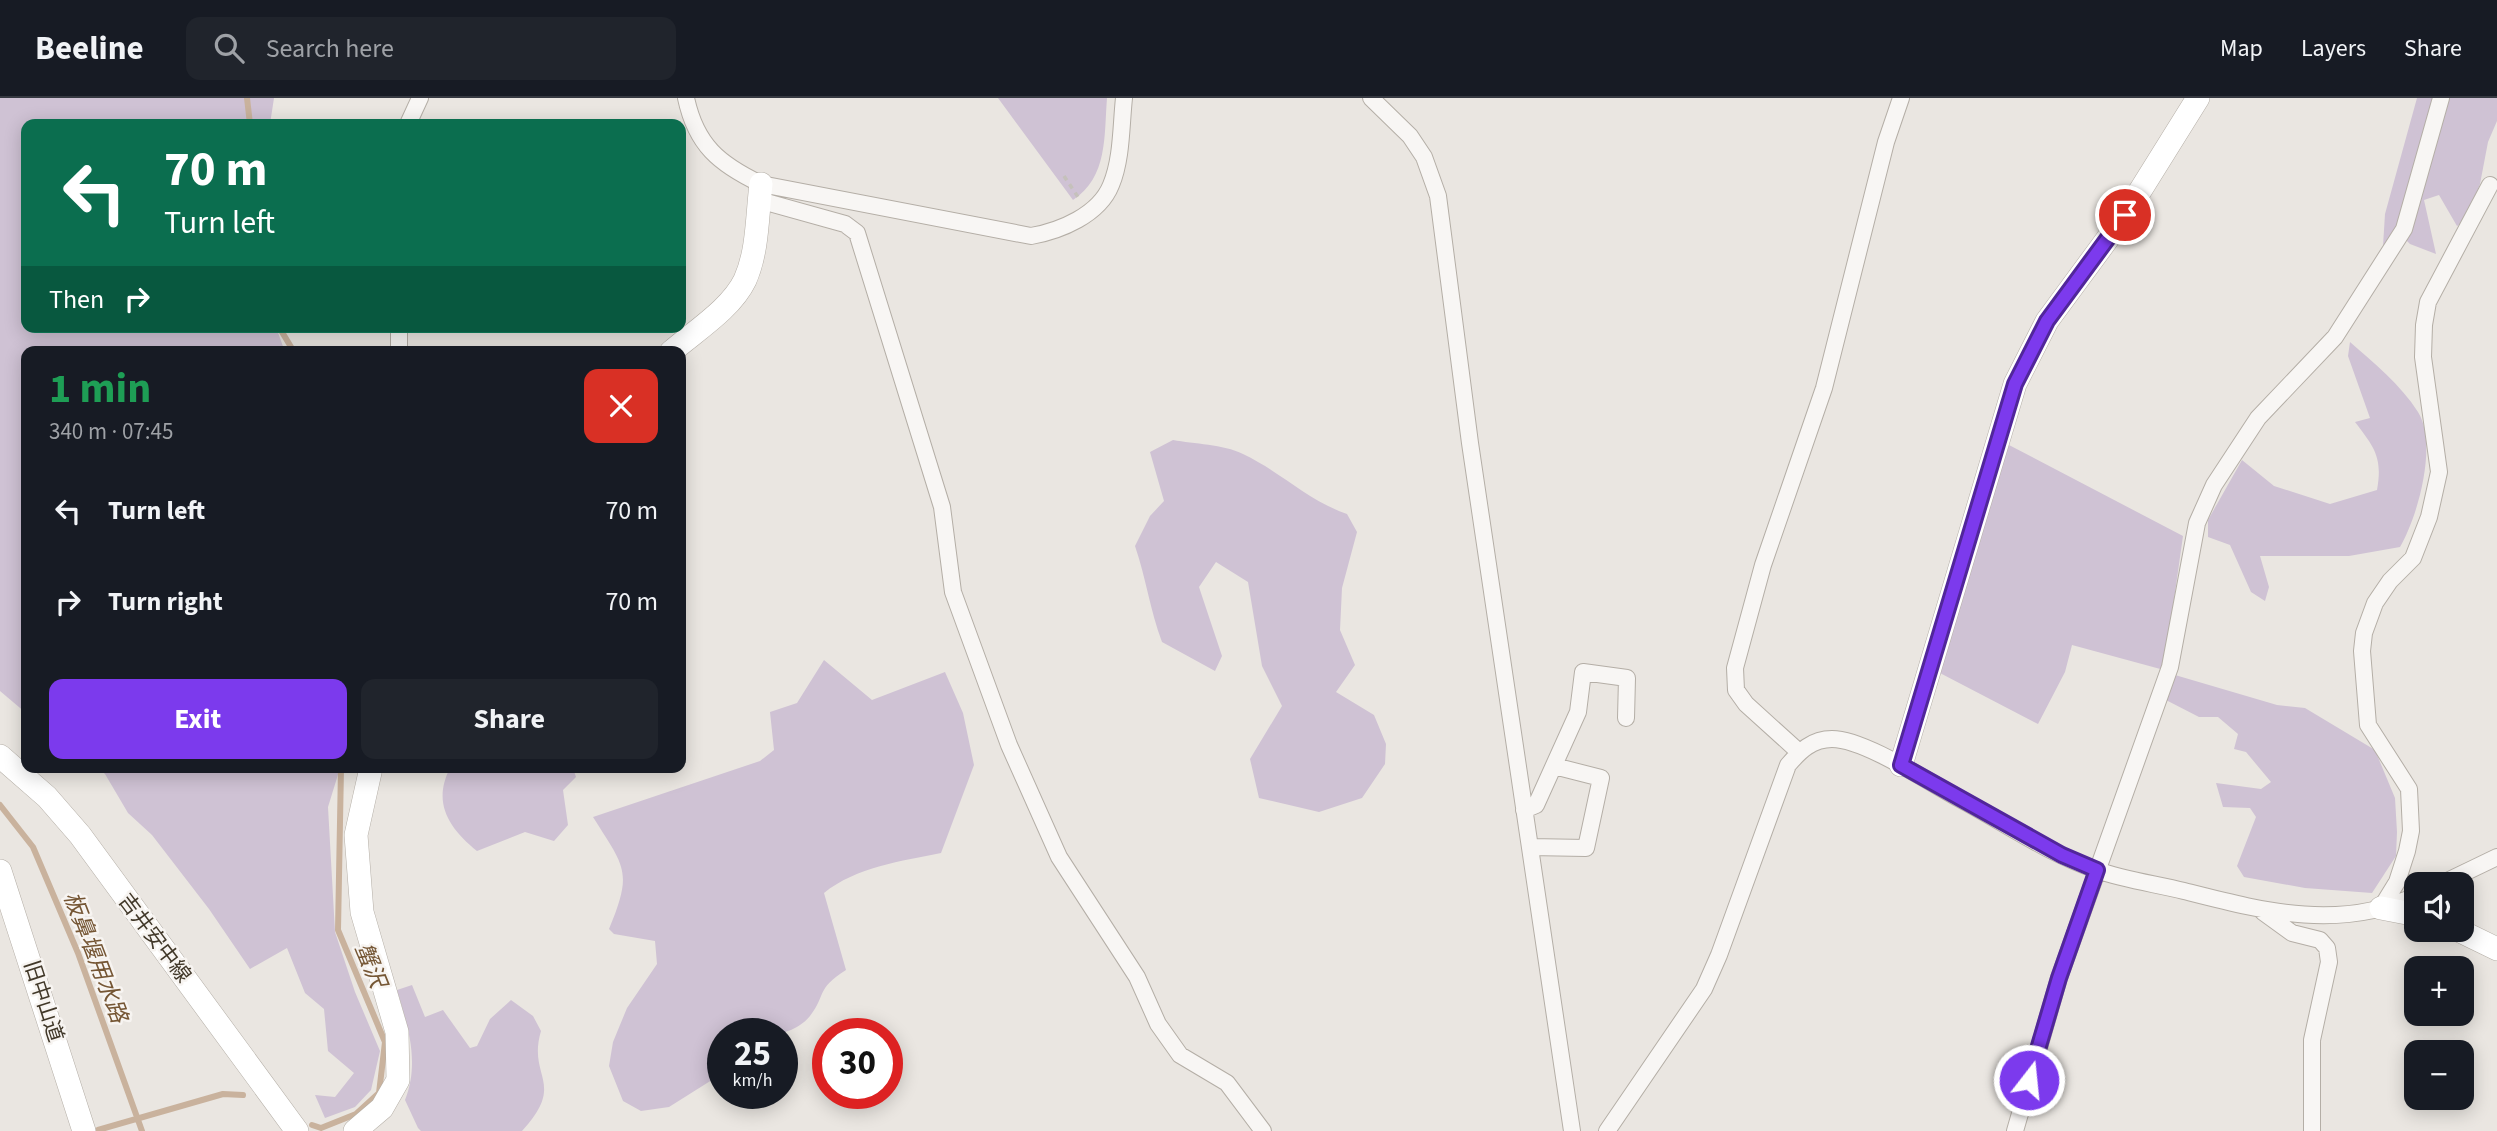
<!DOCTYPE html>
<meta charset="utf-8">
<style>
body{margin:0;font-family:"Source Sans 3","Noto Sans JP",sans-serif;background:#20242c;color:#f1f3f6;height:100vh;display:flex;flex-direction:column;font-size:26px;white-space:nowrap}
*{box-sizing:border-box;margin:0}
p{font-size:23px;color:#9ea1a6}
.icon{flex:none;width:38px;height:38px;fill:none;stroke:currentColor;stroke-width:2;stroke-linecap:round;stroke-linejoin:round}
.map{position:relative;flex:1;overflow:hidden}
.panel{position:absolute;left:21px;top:248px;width:665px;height:427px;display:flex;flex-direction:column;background:#171b24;border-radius:14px;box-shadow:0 4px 18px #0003}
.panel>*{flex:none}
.hud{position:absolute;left:21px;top:21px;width:665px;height:214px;border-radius:14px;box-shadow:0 4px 18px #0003;background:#0b6e4f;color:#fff;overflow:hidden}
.controls{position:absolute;left:2404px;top:774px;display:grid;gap:14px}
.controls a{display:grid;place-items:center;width:70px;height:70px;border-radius:14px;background:#171b24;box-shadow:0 4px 18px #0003;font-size:35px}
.speed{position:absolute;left:707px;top:920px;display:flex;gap:14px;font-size:35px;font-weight:700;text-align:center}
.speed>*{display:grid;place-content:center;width:91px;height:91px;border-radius:50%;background:#171b24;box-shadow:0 4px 18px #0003;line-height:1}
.speed small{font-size:18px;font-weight:400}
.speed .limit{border:10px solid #d22;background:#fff;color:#111}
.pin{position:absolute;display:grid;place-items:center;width:60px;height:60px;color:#fff;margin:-30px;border:4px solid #fff;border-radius:50%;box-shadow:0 2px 7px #0007}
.me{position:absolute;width:77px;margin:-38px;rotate:16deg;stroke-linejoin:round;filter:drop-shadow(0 0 5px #0008)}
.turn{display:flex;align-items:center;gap:24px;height:147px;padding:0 28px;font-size:32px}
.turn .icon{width:91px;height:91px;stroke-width:2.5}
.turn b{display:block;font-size:49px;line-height:60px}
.then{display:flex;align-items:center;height:66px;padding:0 28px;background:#0003;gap:14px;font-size:26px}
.round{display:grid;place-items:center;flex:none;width:74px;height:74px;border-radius:14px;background:#20242c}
.headline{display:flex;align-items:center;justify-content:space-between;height:119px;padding:0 28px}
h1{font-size:42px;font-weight:700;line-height:52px;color:#1e9e55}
.cta{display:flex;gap:14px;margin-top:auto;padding:14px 28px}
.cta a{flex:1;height:80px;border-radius:14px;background:#7c3aed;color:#fff;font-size:28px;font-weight:700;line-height:80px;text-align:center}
.cta a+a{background:#20242c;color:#f1f3f6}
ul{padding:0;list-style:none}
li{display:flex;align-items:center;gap:21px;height:91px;padding:0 28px}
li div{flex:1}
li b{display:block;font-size:26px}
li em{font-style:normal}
header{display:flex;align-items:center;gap:42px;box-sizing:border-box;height:98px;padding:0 35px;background:#171b24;border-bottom:2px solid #363941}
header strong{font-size:33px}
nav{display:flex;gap:38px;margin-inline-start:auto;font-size:24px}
.search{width:490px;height:63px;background:#20242c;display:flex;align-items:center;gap:18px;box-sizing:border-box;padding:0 24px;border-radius:14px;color:#9ea1a6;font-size:26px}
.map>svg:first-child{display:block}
</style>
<header>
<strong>Beeline</strong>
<div class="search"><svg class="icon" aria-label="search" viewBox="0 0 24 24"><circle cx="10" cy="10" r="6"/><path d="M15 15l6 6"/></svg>Search here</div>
<nav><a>Map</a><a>Layers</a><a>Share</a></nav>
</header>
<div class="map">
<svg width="2497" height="1033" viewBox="0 0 2497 1033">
<rect width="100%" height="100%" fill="#eae6e1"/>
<path fill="#cfc2d4" d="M0 0H274L270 26H26V229H276L285 254H26V615L0 593Z
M998 0H1107C1104 38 1108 79 1073 102Z
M2417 0H2497V23L2488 44 2480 86 2466 122 2457 128 2439 97 2424 102 2436 156 2410 146 2395 131 2383 148 2385 116Z
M2350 244C2374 265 2401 287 2418 314 2438 346 2418 418 2400 449L2349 458H2260L2269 489 2265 503 2251 494 2230 447 2208 439V422L2242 362 2274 388 2330 406 2377 392C2383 359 2374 349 2355 324L2370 320 2348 258Z
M1173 342C1194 346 1223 346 1243 356 1281 374 1307 402 1347 416L1357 434 1342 490 1340 532 1355 567 1336 594 1374 617 1386 646 1385 666 1362 700 1319 714 1259 700 1250 661 1282 608 1262 568 1248 484 1216 464 1199 489 1222 558 1215 573 1162 544C1150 512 1146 480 1135 448L1150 418 1164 403 1150 354Z
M2009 347 2183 438 2164 572 2072 547 2065 574 2038 626 1938 574Z
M824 562 872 602 945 574 963 615 974 667 941 755C902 763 856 769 824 795L846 872C815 892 827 896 810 918 788 944 753 936 723 936V975L669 1009 641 1013 623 1003 609 968 613 944 627 910 657 866 655 843 614 836 609 831C633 773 625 770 593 719L760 663 774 652 770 614 797 605Z
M2175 577 2277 607 2305 610 2375 652 2395 700 2397 734 2396 758 2372 795 2305 790 2244 779 2237 768 2256 719 2250 710 2223 709 2216 685 2261 691 2271 684 2246 654 2234 651 2238 636 2218 619H2199L2164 601Z
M98 670H340L328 709 335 834 355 894 380 953 371 992 355 1009 325 1020 315 997 335 999 354 975 328 953 324 911 305 895 287 850 250 871 209 811 152 737 128 715 105 676Z
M450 670H573L576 679 563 692 568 727 554 743 525 734 477 753C449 730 432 705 450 670Z
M412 887 425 919 443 912 470 950 477 948 490 921 511 902 533 918 541 933C527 980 567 984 522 1033H421L418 1030 405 1002C420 964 408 929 397 892Z"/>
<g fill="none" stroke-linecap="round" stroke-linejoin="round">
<path stroke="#c9b29d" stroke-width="6" d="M247 0 250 26
M279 229 294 254
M0 707 33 749 78 855 142 1033
M312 1027 321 1030 356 1016 379 995 385 944 338 832 341 670
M98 1032 223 996 243 997"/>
<g stroke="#b4aea6" stroke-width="18">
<path id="street" d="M686 0C696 47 719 66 761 86L1031 138C1060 133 1099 117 1111 87 1122 61 1121 27 1124 0
M1371 0 1410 38 1424 59 1438 98 1470 345 1572 1033
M408 26 420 0
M759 102 845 126 857 135 942 409 953 494 1009 647 1059 759 1137 879 1158 926 1180 957 1227 985 1263 1033
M399 254V229
M1799 654 1746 606 1736 592 1735 570 1763 467 1824 290 1886 44 1901 0
M1524 712 1536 707 1578 614 1583 574 1627 580 1626 620
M1530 749 1586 750 1601 680 1554 668
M2441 786 2497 759
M2381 810 2397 784 2407 753 2411 733 2409 691 2368 627 2362 553 2364 535 2375 505 2390 483 2413 460 2429 419 2439 374 2423 259 2424 227 2428 204 2490 87
M2263 814 2292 835 2320 842 2327 850 2329 864 2312 942V1033
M1607 1033 1704 891 1719 857 1788 667C1800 653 1812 641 1832 641 1865 641 1930 685 1960 701 2005 725 2049 756 2097 772 2125 782 2156 786 2184 793 2263 813 2340 834 2417 797
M2015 1033 2059 880 2170 569 2197 425 2214 387 2258 320 2335 239 2404 131 2441 0"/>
</g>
<g stroke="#b4aea6" stroke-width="24">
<path id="secondary" d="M671 254C695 233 731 211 745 182 758 153 757 118 761 86
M0 658 47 699 80 737 297 1033
M1901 667 2015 286 2047 223 2125 117 2198 0
M0 773 84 1033
M2381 810 2417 817
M2456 831 2497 851
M355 1033 382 1010 398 982 397 934 362 814 356 737 371 670"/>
</g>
<path stroke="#c5c1bb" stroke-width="3.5" stroke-dasharray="5 5" stroke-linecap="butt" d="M1064 78 1080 102"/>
<use href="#street" stroke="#f8f6f4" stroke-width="16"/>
<use href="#secondary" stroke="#fff" stroke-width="23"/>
</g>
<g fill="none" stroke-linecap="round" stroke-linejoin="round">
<g stroke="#51269a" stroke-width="18">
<path id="route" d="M2029 982 2059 880 2097 772 2062 757 1901 667 2015 286 2047 223 2125 117"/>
</g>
<use href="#route" stroke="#7c3aed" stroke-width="12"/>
</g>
<g text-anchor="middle" stroke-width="5" stroke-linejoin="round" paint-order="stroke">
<g font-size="21" fill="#413829" stroke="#f7f4f1">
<text transform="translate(155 840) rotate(53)" y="7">吉井安中線</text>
<text transform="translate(44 903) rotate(72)" y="7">旧中山道</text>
</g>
<g font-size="23" font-style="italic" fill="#755634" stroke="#f7f4f1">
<text transform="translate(96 859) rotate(69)" y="8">板鼻堰用水路</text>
<text transform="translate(371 867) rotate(68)" y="8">蟹沢</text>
</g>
</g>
</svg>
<div class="controls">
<a><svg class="icon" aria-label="sound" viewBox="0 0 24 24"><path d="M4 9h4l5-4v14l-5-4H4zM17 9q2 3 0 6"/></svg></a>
<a>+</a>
<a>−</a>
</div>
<div class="speed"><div>25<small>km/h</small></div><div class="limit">30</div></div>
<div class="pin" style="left:2125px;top:117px;background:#d93025"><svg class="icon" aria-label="arrive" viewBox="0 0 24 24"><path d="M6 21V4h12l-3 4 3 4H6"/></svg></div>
<svg class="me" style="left:2029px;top:982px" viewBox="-20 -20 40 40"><circle r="17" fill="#7c3aed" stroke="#fff" stroke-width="3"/><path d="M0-11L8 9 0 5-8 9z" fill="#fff"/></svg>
<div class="hud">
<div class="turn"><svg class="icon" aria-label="left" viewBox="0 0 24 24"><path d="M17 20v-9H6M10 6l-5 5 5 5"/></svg><div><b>70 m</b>Turn left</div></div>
<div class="then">Then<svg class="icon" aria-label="right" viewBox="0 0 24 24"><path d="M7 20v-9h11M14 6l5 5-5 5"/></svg></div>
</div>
<section class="panel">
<div class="headline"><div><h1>1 min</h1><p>340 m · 07:45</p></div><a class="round" style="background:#d93025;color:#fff"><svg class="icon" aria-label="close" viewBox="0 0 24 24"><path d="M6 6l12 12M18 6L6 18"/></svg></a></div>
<ul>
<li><svg class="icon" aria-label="left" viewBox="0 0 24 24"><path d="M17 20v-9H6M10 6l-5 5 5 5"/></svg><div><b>Turn left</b></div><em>70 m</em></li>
<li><svg class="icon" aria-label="right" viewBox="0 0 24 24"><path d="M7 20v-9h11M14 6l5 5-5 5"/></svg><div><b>Turn right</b></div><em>70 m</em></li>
</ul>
<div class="cta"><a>Exit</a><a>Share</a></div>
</section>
</div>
